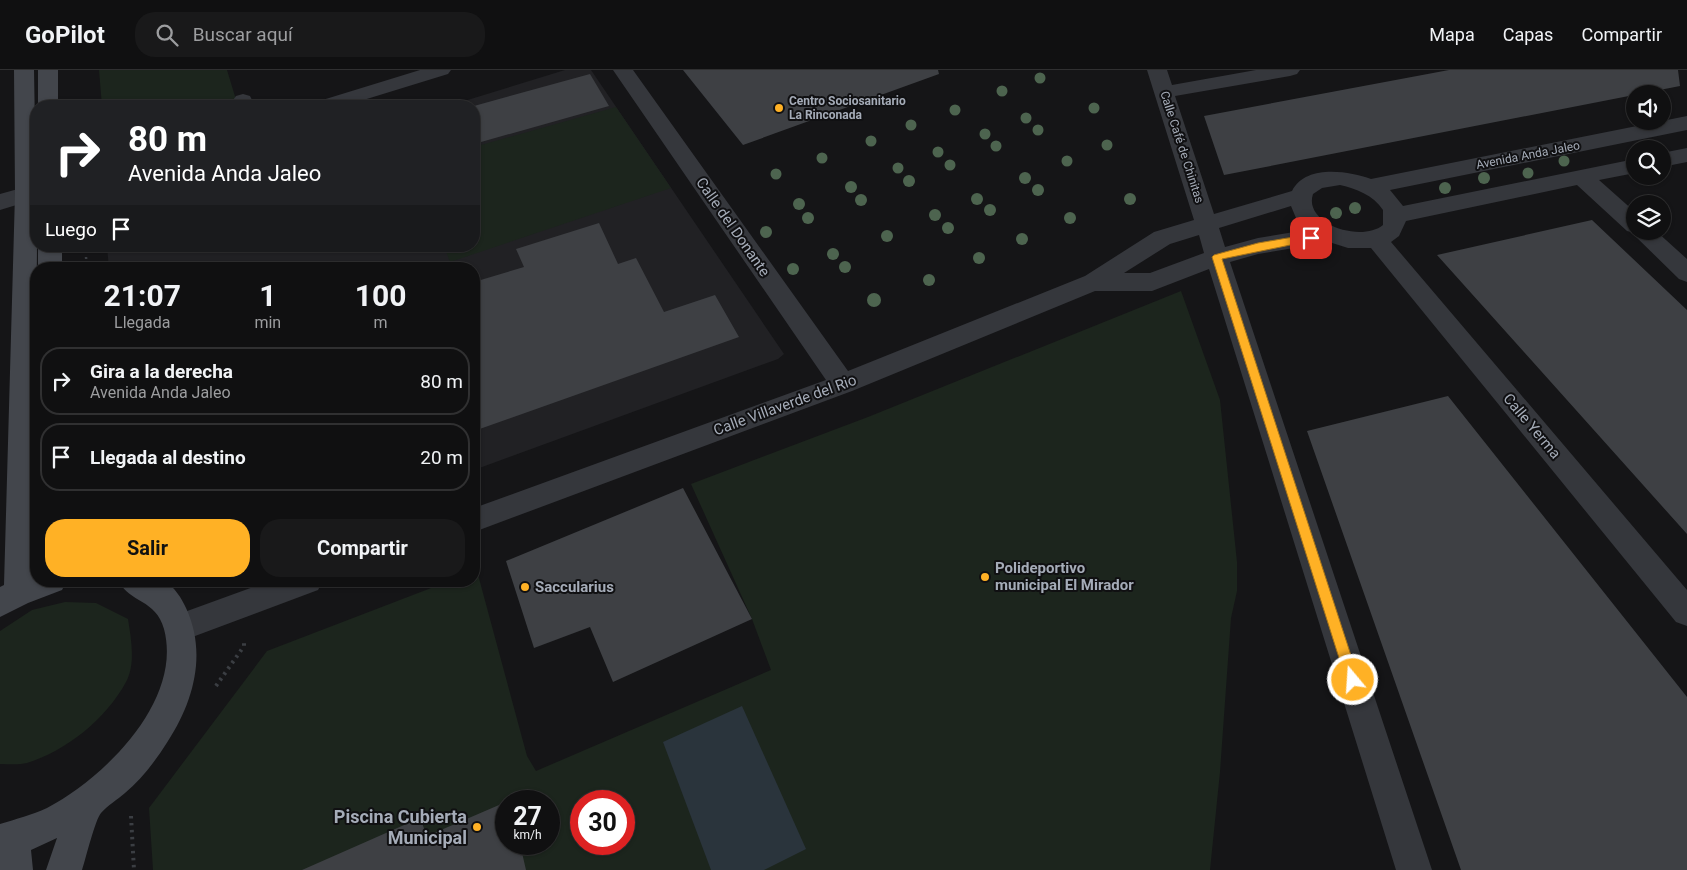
<!DOCTYPE html>
<html lang="es">
<meta charset="utf-8">
<style>
body{margin:0;font-family:Roboto,sans-serif;background:#19191a;color:#f1f3f6;height:100vh;display:flex;flex-direction:column;font-size:19px;white-space:nowrap}
*{box-sizing:border-box;margin:0}
p{font-size:16px;color:#9c9d9f}
.icon{flex:none;width:28px;height:28px;fill:none;stroke:currentColor;stroke-width:2;stroke-linecap:round;stroke-linejoin:round}
.map{position:relative;flex:1;overflow:hidden}
.sheet{position:absolute;left:30px;top:192px;width:450px;height:325px;display:flex;flex-direction:column;background:#101011;border-radius:20px;box-shadow:0 1px 4px #0004,0 0 0 1px #303031}
.sheet>*{flex:none}
.hud{position:absolute;left:30px;top:30px;width:450px;height:152px;border-radius:20px;box-shadow:0 1px 4px #0004,0 0 0 1px #303031;background:#202124;color:#fff;overflow:hidden}
.tools{position:absolute;left:1626px;top:15px;display:grid;gap:10px}
.tools a{display:grid;place-items:center;width:45px;height:45px;border-radius:50%;background:#101011;box-shadow:0 1px 4px #0004,0 0 0 1px #303031;font-size:25px}
.speed{position:absolute;left:495px;top:720px;display:flex;gap:10px;font-size:25px;font-weight:700;text-align:center}
.speed>*{display:grid;place-content:center;width:65px;height:65px;border-radius:50%;background:#101011;box-shadow:0 1px 4px #0004,0 0 0 1px #303031;line-height:1}
.speed small{font-size:12px;font-weight:400}
.speed .limit{border:8px solid #d22;background:#fff;color:#111}
.pin{position:absolute;display:grid;place-items:center;width:42px;height:42px;color:#fff;margin:-21px;border-radius:10px;box-shadow:0 2px 8px #0006}
.me{position:absolute;width:55px;margin:-28px;rotate:342deg;stroke-linejoin:round;filter:drop-shadow(0 0 4px #0008)}
.turn{display:flex;align-items:center;gap:18px;height:105px;padding:0 15px;font-size:22px}
.turn .icon{width:65px;height:65px;stroke-width:2.5}
.turn b{display:block;font-size:35px;line-height:42px}
.then{display:flex;align-items:center;height:48px;padding:0 15px;background:#0003;gap:10px;font-size:19px}
.eta{display:flex;justify-content:space-evenly;align-items:center;height:85px;text-align:center}
.eta b{font-size:30px;font-weight:700;line-height:35px}
.primary-button{display:flex;gap:10px;margin-top:auto;padding:10px 15px}
.primary-button a{flex:1;height:58px;border-radius:20px;background:#ffb125;color:#111;font-size:20px;font-weight:700;line-height:58px;text-align:center}
.primary-button a+a{background:#19191a;color:#f1f3f6}
ul{padding:0;list-style:none}
li{display:flex;align-items:center;gap:15px;height:68px;margin:0 10px 8px;padding:0 5px;border:2px solid #303031;border-radius:20px}
li div{flex:1}
li b{display:block;font-size:19px}
li em{font-style:normal}
header{display:flex;align-items:center;gap:30px;box-sizing:border-box;height:70px;padding:0 25px;background:#101011;border-bottom:1px solid #303031}
header strong{font-size:24px}
nav{display:flex;gap:28px;margin-inline-start:auto;font-size:18px}
.search{width:350px;height:45px;background:#19191a;display:flex;align-items:center;gap:12px;box-sizing:border-box;padding:0 18px;border-radius:20px;color:#9c9d9f;font-size:19px}
.map>svg:first-child{display:block}
</style>
<header>
<strong>GoPilot</strong>
<div class="search"><svg class="icon" aria-label="search" viewBox="0 0 24 24"><circle cx="10" cy="10" r="6"/><path d="M15 15l6 6"/></svg>Buscar aquí</div>
<nav><a>Mapa</a><a>Capas</a><a>Compartir</a></nav>
</header>
<div class="map">
<svg width="1687" height="800" viewBox="0 0 1687 800">
<rect width="100%" height="100%" fill="#151517"/>
<path fill="#212124" d="M565 0H591L784 284 778 289 474 400V199H109L107 176H474V36H448Z"/>
<path fill="#1c251d" fill-rule="evenodd" d="M99 0H227L237 33 226 36H102Z
M616 37 671 118 450 192 444 176H474V77Z
M1181 221 1220 330 1237 492V521L1231 548 1220 702 1210 800H153L149 738 267 581 439 515 451 511H474V503L477 501 527 686 536 701 771 600 752 549 691 414 868 347ZM506 731H549V774H506ZM581 731H624V774H581Z
M65 532 96 533 128 549C131 569 136 593 126 612 106 649 66 681 27 693 19 695 8 694 0 694V561L32 540Z"/>
<path fill="#2a343c" d="M742 636 806 779 764 800H711L663 672Z"/>
<path fill="#3e4044" d="M683 0H938L939 4 743 75Z
M1449 0H1678L1680 16 1224 105 1204 46Z
M590 4 609 36 474 74V36Z
M1592 150 1687 240V464L1437 185Z
M599 153 618 194 636 188 664 242 715 225 739 267 474 361V212L524 197 516 179Z
M1448 326 1687 627V800H1461L1307 361Z
M683 418 752 549 613 612 590 557 534 578 506 491Z
M506 732V774H520L526 800H302L420 748 427 766Z"/>
<g fill="none" stroke-linecap="round" stroke-linejoin="round">
<path stroke="#3b3e43" stroke-width="2.5" stroke-dasharray="2 3" stroke-linecap="butt" d="M86 187 87 199"/>
<path stroke="#3b3e43" stroke-width="4" stroke-dasharray="2.5 4.5" stroke-linecap="butt" d="M216 616 244 576V571
M131 746 134 800"/>
<path fill="#35373c" fill-rule="evenodd" d="M243 24 250 26 255 36H235L233 30 236 26Z"/>
<path fill="#35373c" fill-rule="evenodd" d="M420 0H451L448 4 344 36H313L316 32Z
M613 0H633L848 301 1085 206 1154 162 1194 150 1147 0H1167L1172 15 1256 0H1300L1297 4 1290 6 1175 26 1214 144 1292 121C1306 94 1348 101 1371 109L1687 46V60L1390 120 1403 136 1635 89V103L1599 110 1635 142V161H1656L1687 189V212L1679 209 1631 162 1627 161 1577 115 1406 151 1399 166 1391 172 1687 520V556L1676 552 1371 178H1348L1329 172 1258 184 1230 192 1432 800H1396L1209 199 1152 221H1095L852 321 474 462V438L826 310ZM1340 115C1357 119 1373 125 1383 140V155C1361 173 1303 154 1313 124L1322 118ZM1291 136 1296 148 1306 160 1258 168 1225 177 1219 158ZM1199 165 1204 183 1150 203H1124L1170 174Z
M1687 78V92L1662 97V83Z
M36 114V129L0 140V124Z
M270 511H323L318 520 179 572 168 568 164 558 168 548Z"/>
<path fill="#43464c" fill-rule="evenodd" d="M14 0H34L37 176 34 503H36V511H67L62 520 28 533 0 547V517L4 515 15 124Z
M38 0H58V36H38Z
M38 176H62V199H38Z
M119 511C130 511 155 508 165 512 174 516 182 529 186 538 207 583 194 631 168 671 156 690 142 709 125 723 117 730 108 735 101 743 95 750 86 788 82 800H46L57 768 31 780 33 800H0V754C16 749 32 745 47 738 104 708 183 631 164 559 156 529 129 533 119 511Z"/>
</g>
<g fill="#4d644f">
<circle cx="1040" cy="8" r="5.5"/>
<circle cx="1002" cy="21" r="5.5"/>
<circle cx="1094" cy="38" r="5.5"/>
<circle cx="955" cy="40" r="5.5"/>
<circle cx="1026" cy="48" r="5.5"/>
<circle cx="911" cy="55" r="5.5"/>
<circle cx="1038" cy="60" r="5.5"/>
<circle cx="985" cy="64" r="5.5"/>
<circle cx="871" cy="71" r="5.5"/>
<circle cx="1107" cy="75" r="5.5"/>
<circle cx="996" cy="76" r="5.5"/>
<circle cx="938" cy="82" r="5.5"/>
<circle cx="822" cy="88" r="5.5"/>
<circle cx="1067" cy="91" r="5.5"/>
<circle cx="1564" cy="91" r="5.5"/>
<circle cx="950" cy="95" r="5.5"/>
<circle cx="898" cy="98" r="5.5"/>
<circle cx="1528" cy="103" r="5.5"/>
<circle cx="776" cy="104" r="5.5"/>
<circle cx="1025" cy="108" r="6"/>
<circle cx="1484" cy="108" r="6"/>
<circle cx="909" cy="111" r="6"/>
<circle cx="851" cy="117" r="6"/>
<circle cx="1445" cy="118" r="6"/>
<circle cx="1038" cy="120" r="6"/>
<circle cx="977" cy="129" r="6"/>
<circle cx="1130" cy="129" r="6"/>
<circle cx="861" cy="130" r="6"/>
<circle cx="799" cy="134" r="6"/>
<circle cx="1355" cy="138" r="6"/>
<circle cx="990" cy="140" r="6"/>
<circle cx="1336" cy="143" r="6"/>
<circle cx="935" cy="145" r="6"/>
<circle cx="808" cy="148" r="6"/>
<circle cx="1070" cy="148" r="6"/>
<circle cx="948" cy="158" r="6"/>
<circle cx="766" cy="162" r="6"/>
<circle cx="887" cy="166" r="6"/>
<circle cx="1022" cy="169" r="6"/>
<circle cx="833" cy="184" r="6"/>
<circle cx="979" cy="188" r="6"/>
<circle cx="845" cy="197" r="6"/>
<circle cx="793" cy="199" r="6"/>
<circle cx="929" cy="210" r="6"/>
<circle cx="874" cy="230" r="7"/>
</g>
<path fill="#ffb125" stroke="#a67318" d="M1311 164 1316 168 1315 170 1222 189 1359 610 1357 614 1353 616 1348 614 1346 610 1212 187 1214 185 1258 173Z"/>
<g fill="#ffb125" stroke="#101012" stroke-width="2">
<circle cx="779" cy="38" r="5"/>
<circle cx="985" cy="507" r="5"/>
<circle cx="525" cy="517" r="5"/>
<circle cx="477" cy="757" r="5"/>
</g>
<g text-anchor="middle" stroke-width="4" stroke-linejoin="round" paint-order="stroke">
<g font-size="12" font-weight="bold" fill="#a5acb8" stroke="#101012" text-anchor="start">
<text x="789" y="35">Centro Sociosanitario<tspan x="789" dy="14">La Rinconada</tspan></text>
</g>
<g font-size="12" fill="#a5acb8" stroke="#101012">
<text transform="translate(1182 77) rotate(72)" y="4">Calle Café de Chinitas</text>
<text transform="translate(1528 85) rotate(-11)" y="4">Avenida Anda Jaleo</text>
</g>
<g font-size="15" fill="#a5acb8" stroke="#101012">
<text transform="translate(733 157) rotate(55)" y="5">Calle del Donante</text>
<text transform="translate(785 335) rotate(-20)" y="5">Calle Villaverde del Rio</text>
<text transform="translate(1532 356) rotate(50)" y="5">Calle Yerma</text>
</g>
<g font-size="15" font-weight="bold" fill="#a5acb8" stroke="#101012" text-anchor="start">
<text x="995" y="503">Polideportivo<tspan x="995" dy="17">municipal El Mirador</tspan></text>
<text x="535" y="522">Saccularius</text>
</g>
<g font-size="18" font-weight="bold" fill="#a5acb8" stroke="#101012" text-anchor="end">
<text x="467" y="753">Piscina Cubierta<tspan x="467" dy="21">Municipal</tspan></text>
</g>
</g>
</svg>
<div class="tools">
<a><svg class="icon" aria-label="sound" viewBox="0 0 24 24"><path d="M4 9h4l5-4v14l-5-4H4zM17 9q2 3 0 6"/></svg></a>
<a><svg class="icon" aria-label="search" viewBox="0 0 24 24"><circle cx="10" cy="10" r="6"/><path d="M15 15l6 6"/></svg></a>
<a><svg class="icon" aria-label="layers" viewBox="0 0 24 24"><path d="M12 4l9 5-9 5-9-5zM3 14l9 5 9-5"/></svg></a>
</div>
<div class="speed"><div>27<small>km/h</small></div><div class="limit">30</div></div>
<div class="pin" style="left:1311px;top:168px;background:#d93025"><svg class="icon" aria-label="arrive" viewBox="0 0 24 24"><path d="M6 21V4h12l-3 4 3 4H6"/></svg></div>
<svg class="me" style="left:1353px;top:610px" viewBox="-20 -20 40 40"><circle r="17" fill="#ffb125" stroke="#fff" stroke-width="3"/><path d="M0-11L8 9 0 5-8 9z" fill="#fff"/></svg>
<div class="hud">
<div class="turn"><svg class="icon" aria-label="right" viewBox="0 0 24 24"><path d="M7 20v-9h11M14 6l5 5-5 5"/></svg><div><b>80 m</b>Avenida Anda Jaleo</div></div>
<div class="then">Luego<svg class="icon" aria-label="arrive" viewBox="0 0 24 24"><path d="M6 21V4h12l-3 4 3 4H6"/></svg></div>
</div>
<section class="sheet">
<div class="eta">
<div><b>21:07</b><p>Llegada</p></div>
<div><b>1</b><p>min</p></div>
<div><b>100</b><p>m</p></div>
</div>
<ul>
<li><svg class="icon" aria-label="right" viewBox="0 0 24 24"><path d="M7 20v-9h11M14 6l5 5-5 5"/></svg><div><b>Gira a la derecha</b><p>Avenida Anda Jaleo</p></div><em>80 m</em></li>
<li><svg class="icon" aria-label="arrive" viewBox="0 0 24 24"><path d="M6 21V4h12l-3 4 3 4H6"/></svg><div><b>Llegada al destino</b></div><em>20 m</em></li>
</ul>
<div class="primary-button"><a>Salir</a><a>Compartir</a></div>
</section>
</div>
